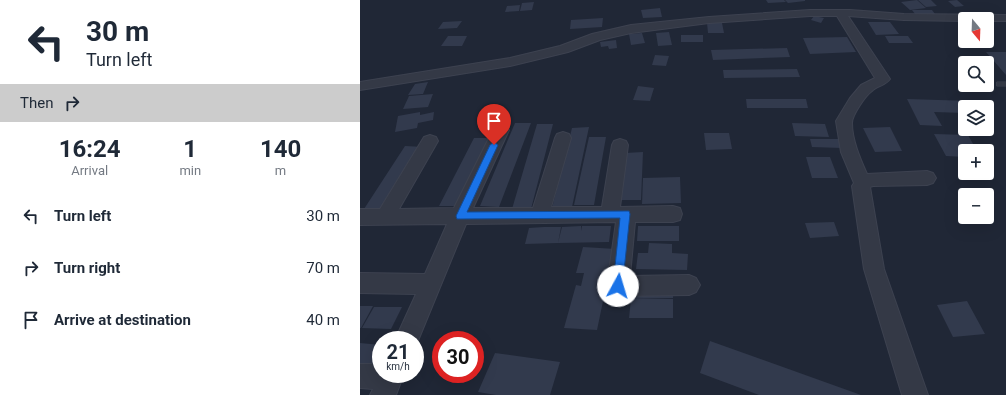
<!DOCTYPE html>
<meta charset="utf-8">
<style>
body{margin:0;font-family:Roboto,sans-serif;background:#f6f6f7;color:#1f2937;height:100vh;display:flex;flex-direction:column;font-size:15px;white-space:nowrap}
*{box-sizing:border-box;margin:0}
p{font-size:13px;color:#747a83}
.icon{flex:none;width:22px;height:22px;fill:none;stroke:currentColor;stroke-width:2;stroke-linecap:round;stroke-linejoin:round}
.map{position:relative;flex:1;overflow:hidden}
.sheet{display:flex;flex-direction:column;background:#fff;width:360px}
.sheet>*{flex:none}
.hud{background:#fff;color:#1f2937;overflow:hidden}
.needle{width:26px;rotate:161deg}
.controls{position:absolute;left:598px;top:12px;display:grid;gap:8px}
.controls a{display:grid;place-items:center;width:36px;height:36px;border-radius:4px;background:#fff;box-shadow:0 4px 16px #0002;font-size:20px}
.speed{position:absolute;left:12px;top:331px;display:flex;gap:8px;font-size:20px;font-weight:700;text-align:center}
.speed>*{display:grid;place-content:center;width:52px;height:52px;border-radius:50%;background:#fff;box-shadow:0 4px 16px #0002;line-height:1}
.speed small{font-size:10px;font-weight:400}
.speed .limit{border:6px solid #d22;background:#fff;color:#111}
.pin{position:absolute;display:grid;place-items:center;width:34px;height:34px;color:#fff;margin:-41px -17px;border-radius:50% 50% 50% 0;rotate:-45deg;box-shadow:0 0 4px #0007}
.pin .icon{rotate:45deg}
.me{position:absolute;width:44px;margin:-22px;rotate:6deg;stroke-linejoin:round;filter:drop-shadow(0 0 3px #0008)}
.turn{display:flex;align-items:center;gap:14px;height:84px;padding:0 20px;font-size:18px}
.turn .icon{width:52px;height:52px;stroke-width:2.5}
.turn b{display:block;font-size:28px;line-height:34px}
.then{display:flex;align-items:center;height:38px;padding:0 20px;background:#0003;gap:8px;font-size:15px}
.eta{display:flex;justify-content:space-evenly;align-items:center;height:68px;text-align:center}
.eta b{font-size:24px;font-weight:700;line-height:28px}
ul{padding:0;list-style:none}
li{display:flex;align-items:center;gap:12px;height:52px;padding:0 20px}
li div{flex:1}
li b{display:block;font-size:15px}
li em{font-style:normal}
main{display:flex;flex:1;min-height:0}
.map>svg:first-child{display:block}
</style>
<main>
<section class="sheet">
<div class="hud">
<div class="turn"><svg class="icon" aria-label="left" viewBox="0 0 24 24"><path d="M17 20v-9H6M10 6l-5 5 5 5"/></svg><div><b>30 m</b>Turn left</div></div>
<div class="then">Then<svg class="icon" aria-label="right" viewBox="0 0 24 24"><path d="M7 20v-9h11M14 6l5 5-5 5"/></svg></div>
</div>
<div class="eta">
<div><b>16:24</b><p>Arrival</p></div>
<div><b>1</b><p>min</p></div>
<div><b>140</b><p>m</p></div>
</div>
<ul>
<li><svg class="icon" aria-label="left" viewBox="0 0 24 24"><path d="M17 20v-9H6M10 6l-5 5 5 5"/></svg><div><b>Turn left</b></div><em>30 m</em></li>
<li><svg class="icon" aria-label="right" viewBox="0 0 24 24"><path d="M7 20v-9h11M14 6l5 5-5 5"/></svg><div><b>Turn right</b></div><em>70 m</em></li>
<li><svg class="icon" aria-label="arrive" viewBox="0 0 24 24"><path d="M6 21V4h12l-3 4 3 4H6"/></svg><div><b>Arrive at destination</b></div><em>40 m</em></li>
</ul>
</section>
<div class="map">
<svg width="646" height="395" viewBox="0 0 646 395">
<rect width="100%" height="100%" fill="#202736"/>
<path fill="#323a4d" d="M406 0H424L426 2 408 3Z
M425 0H445V1L428 3Z
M557 0 566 8 550 10 541 2Z
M558 0H571L577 6 566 7Z
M597 0 604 6 595 7 588 1Z
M174 2 172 10 160 11 162 3Z
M160 5 159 11 145 12 147 6Z
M300 8 302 17 283 18 281 10Z
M552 10H572L575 14H555Z
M454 16 464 18 461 23 451 20Z
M243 18 242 27 210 29 211 20Z
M102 21 97 28 78 29 83 22Z
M508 22H530L539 34 516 35Z
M347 23H362L364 33H348Z
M309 32 312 45 298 46 296 33Z
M282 33 285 43 271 45 269 34Z
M321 35H343V42H321Z
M88 36H107L102 46H81Z
M525 36H548L553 43H529Z
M487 37 496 52 450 54 443 38Z
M256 40 257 48 249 49 248 46 241 47 240 42Z
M427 48 430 57 353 60 351 50Z
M626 52H646V75Z
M295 55 309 56 306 66 292 65Z
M437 69 440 77 364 78 363 70Z
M68 82 63 94 48 95 55 84Z
M278 86 294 88 290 101 273 100Z
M73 94 68 107 43 109 49 96Z
M386 99H446L448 108H387Z
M547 99 611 101 615 107H605V113L574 112 582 126 560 125Z
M60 112V115L74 112 73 120 58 123 57 128 35 132 38 116Z
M155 123H171L139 207 120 206Z
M432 123 465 124 469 137 435 136Z
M177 124H193L171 209H152Z
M229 127 212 207 192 208 212 128Z
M530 127 542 151 515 152 503 128Z
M344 133H369L372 149 346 150Z
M574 134 608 135 617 151H605V157L586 156Z
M229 137H246L234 205H214Z
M114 138H129L95 206H79Z
M450 139H479L482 148 452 147Z
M45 146 64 147 26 209H4Z
M283 152 281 200H261L265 153Z
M446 157H470L478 178H452Z
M320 177 321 203 282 204 283 178Z
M474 222 479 236 450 238 445 223Z
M221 226V231L222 226H251L249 242 198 243 202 227Z
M278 226H319V241H277Z
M184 227H201L198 243 165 244 169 228Z
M289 243 312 244V253L328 254 327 270 276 269 278 253H288Z
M223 247 256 249 250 275 243 274 240 286 246 287 237 330 204 328 216 285 221 286 224 273H216Z
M271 287H314L313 298 269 299Z
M271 299H313V318H269Z
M607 301 625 334 593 337 577 305Z
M0 306H13L1 328H0Z
M14 307H42L31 329 2 328Z
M350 341 501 395H399L340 373Z
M0 343 21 345V350L12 367 0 366Z
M135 353 200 362 190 395H136L118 392Z"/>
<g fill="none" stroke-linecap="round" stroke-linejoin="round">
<g stroke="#3d4250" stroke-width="1">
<path id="lane" d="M637 82H646V86H637Z"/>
</g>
<g stroke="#3d4250" stroke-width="2">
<path id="street" d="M450 10H490L544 14 646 15V21H627V19H605V21L544 20 488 16 530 79C526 85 517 86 512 91 506 95 492 115 492 123 492 140 500 158 507 174L567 171 573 173 576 178 573 183 567 185 513 186 510 187 524 269 568 395H542L504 269 492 186 494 183 481 152 476 121 490 98 501 85 515 78 477 16H450L349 23 271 33 240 40 208 52 150 66 0 90V82L150 58 200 46 232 34 271 25 349 17Z
M141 125 146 126 149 130 113 208H173L195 138 197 134 203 132 209 134 211 138 191 207H242L252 145 254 141 260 139 266 141 268 145 260 207 313 206 320 208 322 214 320 220 313 222H275L270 276 329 275 336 278 340 285 336 292 329 295 258 296 250 293 247 286 256 222 106 224 55 348V340H35L56 294 0 293V273L65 274 87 224 0 225V209H20L64 137 70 135 76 137 78 141 39 209 94 208 133 130 136 126Z
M0 364H21V374H44L36 395H10L13 389 0 388Z"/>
</g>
<use href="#lane" fill="#343946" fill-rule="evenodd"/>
<use href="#street" fill="#343946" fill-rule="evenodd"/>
</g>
<path fill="#1a73e8" stroke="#114b97" d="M134 142 138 145 107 212 269 211 270 214 262 290 258 291 254 290 253 286 260 218 97 219 96 216 130 145Z"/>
</svg>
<div class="controls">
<a><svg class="needle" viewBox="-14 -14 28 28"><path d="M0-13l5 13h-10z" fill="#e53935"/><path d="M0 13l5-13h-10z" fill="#747a83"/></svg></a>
<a><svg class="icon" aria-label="search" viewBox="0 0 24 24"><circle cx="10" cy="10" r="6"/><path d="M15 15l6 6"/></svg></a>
<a><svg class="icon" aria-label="layers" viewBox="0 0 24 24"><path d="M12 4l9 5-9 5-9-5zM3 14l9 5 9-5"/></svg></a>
<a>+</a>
<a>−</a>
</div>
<div class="speed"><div>21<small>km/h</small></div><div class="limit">30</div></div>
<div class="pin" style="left:134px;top:145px;background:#d93025"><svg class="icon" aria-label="arrive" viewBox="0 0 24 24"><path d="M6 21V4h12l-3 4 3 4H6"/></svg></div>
<svg class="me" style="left:258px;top:286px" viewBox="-20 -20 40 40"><circle r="19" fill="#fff"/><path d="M0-13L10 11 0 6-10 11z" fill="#1a73e8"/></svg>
</div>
</main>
